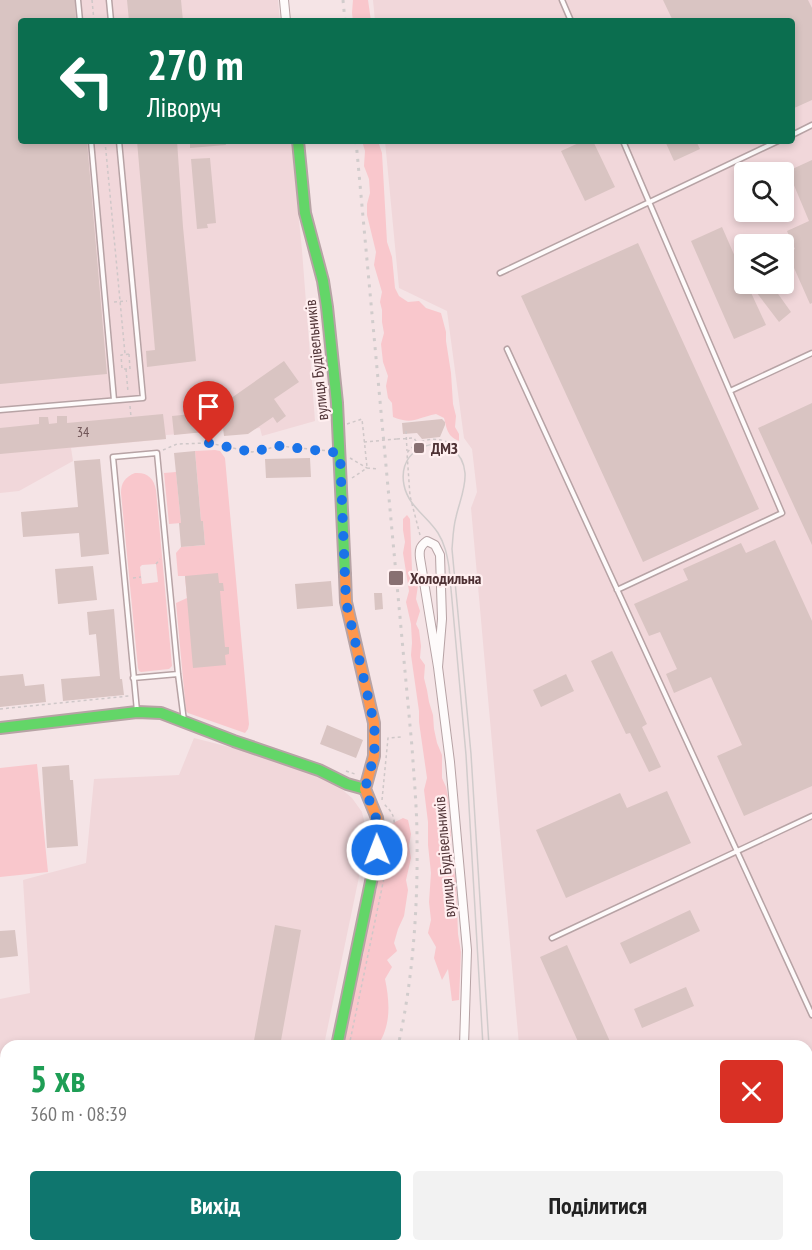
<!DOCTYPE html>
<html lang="uk">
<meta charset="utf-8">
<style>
body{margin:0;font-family:"PT Sans Narrow",sans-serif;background:#f2f2f2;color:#222;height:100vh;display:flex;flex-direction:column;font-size:22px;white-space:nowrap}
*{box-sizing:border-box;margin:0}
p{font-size:20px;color:#767676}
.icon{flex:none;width:33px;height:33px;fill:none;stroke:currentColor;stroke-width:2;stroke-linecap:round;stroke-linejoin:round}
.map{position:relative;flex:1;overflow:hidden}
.panel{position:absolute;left:0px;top:1040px;width:813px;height:212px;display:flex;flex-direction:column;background:#fff;border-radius:18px 18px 0 0;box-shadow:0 3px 9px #0003}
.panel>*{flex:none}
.hud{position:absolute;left:18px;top:18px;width:777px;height:126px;border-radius:6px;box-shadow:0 3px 9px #0003;background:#0b6e4f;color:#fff;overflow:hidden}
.tools{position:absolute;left:734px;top:162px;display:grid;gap:12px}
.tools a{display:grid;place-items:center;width:60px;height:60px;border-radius:6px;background:#fff;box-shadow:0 3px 9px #0003;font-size:30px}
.pin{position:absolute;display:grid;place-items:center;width:51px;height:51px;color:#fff;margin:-62px -26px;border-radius:50% 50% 50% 0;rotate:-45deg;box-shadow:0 0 6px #0007}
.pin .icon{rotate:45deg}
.me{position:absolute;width:66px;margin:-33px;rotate:359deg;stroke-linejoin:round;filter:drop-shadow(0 0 4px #0008)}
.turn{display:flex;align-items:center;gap:21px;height:126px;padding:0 30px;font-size:27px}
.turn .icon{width:78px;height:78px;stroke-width:2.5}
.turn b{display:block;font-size:42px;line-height:51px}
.round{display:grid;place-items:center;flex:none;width:63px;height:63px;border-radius:6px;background:#f2f2f2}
.summary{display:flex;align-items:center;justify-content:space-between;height:102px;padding:0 30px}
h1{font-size:36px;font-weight:700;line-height:45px;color:#1e9e55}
.primary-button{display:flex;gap:12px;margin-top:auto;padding:12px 30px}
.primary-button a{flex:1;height:69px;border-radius:6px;background:#0f766e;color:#fff;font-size:24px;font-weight:700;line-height:69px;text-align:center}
.primary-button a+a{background:#f2f2f2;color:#222}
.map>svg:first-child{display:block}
</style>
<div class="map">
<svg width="812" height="1250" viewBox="0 0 812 1250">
<rect width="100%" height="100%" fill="#f5e4e6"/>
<path fill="#f1d7da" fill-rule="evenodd" d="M0 0H278L280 21H21V141H291L302 250 315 421 262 436 260 428 166 435V439L71 448 73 461 19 491 0 493Z
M373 0H812V1250H490L491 1245H807V1046L519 1045 471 508 477 492 472 449 464 438 447 311 399 288 385 141H792V21H375ZM744 172H783V212H744ZM744 244H783V284H744Z
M194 738 281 760 321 776 339 787 352 798 362 812 366 829 365 848 324 1045 6 1046V1146L0 1145V999L30 993 23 880 86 863 94 779 179 775Z
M137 1245H282L281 1250H135Z"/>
<path fill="#f9c7cc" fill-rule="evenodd" d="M353 0H368L371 21H353L352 13Z
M362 141H378L382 153 387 242 392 257 395 288 399 296 408 302 419 301 426 308 441 313 446 332V341L451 373 453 404 456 416 455 427 459 434V441C447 436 447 429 444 418L436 414C416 418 413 425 393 417L392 403 388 398 386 386 388 376 383 362 381 344 384 333 382 322V310L380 302 382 292 374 265 376 252 367 215V204L370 193 369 179 364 166 365 151Z
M215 450 220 451 225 458 249 724 248 729 245 733 188 713 186 711 176 603 187 598 185 576H178L176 553 181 547 205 545 203 521H201L195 451Z
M176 472 181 523 169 524 164 473Z
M135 473C147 472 154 478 156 490L172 666 169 669 141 672 139 671 138 668 121 493C121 483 125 477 135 473ZM142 565 156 564 158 582 142 584 140 567Z
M407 515 410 519 412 570 418 585 416 599 420 611 416 624 419 630 421 646 420 658 425 665 424 678 427 690 429 702 433 715 434 729 437 743 442 755V778L446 787 449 802 447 816 451 833 450 850 456 881 458 934 461 952 459 1000 452 1001 448 969 442 980 434 958 436 947 428 933 431 920 429 902 431 873 428 845V822L424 790 427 778 419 722V711L411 655 412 643 411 624 406 602 409 591 403 553 405 542 403 530V519Z
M37 764 48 872 0 877V768Z
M403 818 408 820 411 834 409 846 411 858 406 880 408 890 404 916 398 929 394 943 397 951 387 960 392 967 385 979C390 1003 391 1025 378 1045H341L351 1007 355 982 358 975 364 952V935L373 894 377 890 376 878 382 822 386 821 391 824Z"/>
<path fill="#d9c4c2" d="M0 0H75L76 21H21V141H87L107 374 0 384Z
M127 0H181L183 21H129Z
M663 0H808L812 8V100L792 109V21H673Z
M137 141H177L183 227 196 361 147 367 146 351 155 350Z
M190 141H225L226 145 190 148Z
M583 141H593L615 187 585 201 561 151Z
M665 141H696L700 149 674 161Z
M210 158 216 223 207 224 208 228 197 229 191 159Z
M812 160V303L810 304 787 252 795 249 787 231 809 221 788 171Z
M722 227 740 268 744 265V284H747L766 325 734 339 691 241Z
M638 243 759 509 643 562 521 296Z
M750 284H771L791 312 779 322Z
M284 361 299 382 274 399 286 416 277 423 273 417 248 434 224 436 221 411 233 409 227 401Z
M812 403V545L758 428Z
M212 412 214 431 174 435 172 416Z
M163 414 166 439 0 454V428L39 424V417H48L49 424 57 423V416H67V423Z
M442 419 445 422V425L440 437 422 439 417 433 403 434 402 423Z
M195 451 201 521H203L205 545 181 547 179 523H181L174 453Z
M310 458 311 477 266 478 265 459Z
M100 459 109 554 81 557 79 533 23 537 21 512 78 507 74 461Z
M775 540 812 621V786L744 816 717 756 742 745 711 677 674 693 666 674 677 669 660 632 649 636 634 604 688 580 683 569 741 543 746 553Z
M93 566 97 600 58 604 55 569Z
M218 573 219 583H223L224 591H220L225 647H229V654L225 655 226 665 193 668 185 576Z
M331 581 333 606 297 609 295 584Z
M374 593H382L383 609 375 610Z
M114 609 120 679H122L124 695 63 701 61 679 100 676 96 634 89 635 87 612Z
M612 651 647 724 642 727 661 767 649 772 630 733 626 734 591 661Z
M23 674 25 686 44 684 46 702 0 707V676Z
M566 674 574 691 541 707 533 690Z
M327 725 363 740 356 758 320 744Z
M69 765 70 780H73L78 846 47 848 42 767Z
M667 791 691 843 566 898 536 830 620 793 627 808Z
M690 910 700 931 630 964 620 943Z
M275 925 301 930 280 1046H253Z
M15 930 18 956 0 958V931Z
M567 945 612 1046H580L540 957Z
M686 987 694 1006 642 1028 634 1009Z
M149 1245H179L178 1250H160L149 1247Z"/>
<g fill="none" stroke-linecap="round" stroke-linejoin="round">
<g stroke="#b7a3a5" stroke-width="7">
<path id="lane" d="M78 0 80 21
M109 0 111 21
M562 0 571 21
M792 135 812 125
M91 141 114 400
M500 273 778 141
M507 349 812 1015
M730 391 812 353
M0 410 143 398 119 141
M617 590 782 513 623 141
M133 678 178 674
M137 711 113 457 157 453 178 674 184 721
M552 938 812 816"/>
</g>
<g stroke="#b7a3a5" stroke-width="10">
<path id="street" d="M284 0 286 21
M438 667 442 619 440 555 435 545 427 541C420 546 419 550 420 558L438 667 450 762 467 950 464 1046"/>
</g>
<g stroke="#b7a3a5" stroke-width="14">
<path id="fast" d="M298 141 305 213 323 281 327 307 337 403 345 575
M0 728 137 712 161 713 234 741 319 770 347 784 365 789
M337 1046 373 872
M459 1250 461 1245"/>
</g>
<g stroke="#b7a3a5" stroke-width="14">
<path id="slow" d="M345 575 346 602 374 723V756L365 789 377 818 379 833 373 872"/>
</g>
<g stroke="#b7a3a5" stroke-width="14">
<path id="jam" d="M291 1250 293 1245"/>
</g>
<path stroke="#cfc7c8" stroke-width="1.5" stroke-dasharray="3 3" stroke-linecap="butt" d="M92 0 94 21
M105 141 125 354
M114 302 127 301
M129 354 130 369H122L121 355Z
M126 369 128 392
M130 406 131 417
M347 424 362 419 367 467
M406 431 407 451
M397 439 414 438 417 443
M163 450 177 444 209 443 252 452 280 446 329 451
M350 458 367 468
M352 478 367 468 378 469
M420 535 410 496 407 453C417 439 434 436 450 443
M156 564 160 559
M133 578 141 577
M0 709 129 696
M346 771 355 774
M382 800 388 738 402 737
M349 1046 394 830C395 816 393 813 383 803"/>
<use href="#lane" stroke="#fefbfb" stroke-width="4"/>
<use href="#street" stroke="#fefbfb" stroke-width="8"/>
<use href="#fast" stroke="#63d668" stroke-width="10"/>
<use href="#slow" stroke="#ff974d" stroke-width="10"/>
<use href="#jam" stroke="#b3261e" stroke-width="10"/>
<path stroke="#d1cccc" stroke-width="1.5" d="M483 1046 466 755 449 567C447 555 445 544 438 533 427 516 408 506 404 485 395 439 461 428 465 473 466 488 459 503 456 517 453 528 453 538 452 549L471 754 489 1046
M448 1250 451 1245"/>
<path stroke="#d1cccc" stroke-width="3" stroke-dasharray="3 6" stroke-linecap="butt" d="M343 0 345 21
M356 141 412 747C414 778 417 809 417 839 418 906 413 980 398 1046
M331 1250 334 1245"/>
<path stroke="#cfc7c8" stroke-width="1.5" stroke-dasharray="3 3" stroke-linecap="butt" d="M364 442 397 439"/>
</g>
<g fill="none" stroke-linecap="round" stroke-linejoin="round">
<path stroke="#1a73e8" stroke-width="10" stroke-dasharray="0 18" d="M209 443 252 452 279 446 340 453 346 602 374 723 375 739 374 756 365 789 376 818 379 833 377 850"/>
</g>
<g fill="#887072" stroke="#ffeff0" stroke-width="2">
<rect x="413" y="442" width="12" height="12" rx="3"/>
<rect x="388" y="570" width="16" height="16" rx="3"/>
</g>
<g text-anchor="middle" stroke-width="4.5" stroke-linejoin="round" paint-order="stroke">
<g font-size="14" fill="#715658">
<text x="83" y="437">34</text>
</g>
<g font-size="16" fill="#4e3134" stroke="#ffeff0">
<text transform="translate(316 360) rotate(-96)" y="6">вулиця Будівельників</text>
<text transform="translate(444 857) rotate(-95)" y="6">вулиця Будівельників</text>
</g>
<g font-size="16" font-weight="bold" fill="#4e3134" stroke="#ffeff0" text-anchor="start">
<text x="431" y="454">ДМЗ</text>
<text x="410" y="584">Холодильна</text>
</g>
</g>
</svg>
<div class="tools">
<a><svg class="icon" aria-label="search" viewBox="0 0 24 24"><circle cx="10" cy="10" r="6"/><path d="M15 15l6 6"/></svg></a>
<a><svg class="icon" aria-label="layers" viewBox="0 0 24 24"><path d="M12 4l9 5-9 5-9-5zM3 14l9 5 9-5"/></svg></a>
</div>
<div class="pin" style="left:209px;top:443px;background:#d93025"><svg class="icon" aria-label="arrive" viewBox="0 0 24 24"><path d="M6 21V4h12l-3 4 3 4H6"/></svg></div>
<svg class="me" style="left:377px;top:850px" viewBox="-20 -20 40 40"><circle r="17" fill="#1a73e8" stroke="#fff" stroke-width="3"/><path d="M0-11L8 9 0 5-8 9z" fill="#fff"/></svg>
<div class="hud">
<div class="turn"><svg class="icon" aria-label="left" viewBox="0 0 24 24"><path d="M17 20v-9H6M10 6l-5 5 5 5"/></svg><div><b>270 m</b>Ліворуч</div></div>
</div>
<section class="panel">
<div class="summary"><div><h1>5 хв</h1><p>360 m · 08:39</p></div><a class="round" style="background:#d93025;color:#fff"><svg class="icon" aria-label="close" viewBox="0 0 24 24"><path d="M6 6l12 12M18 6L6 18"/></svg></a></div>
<div class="primary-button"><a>Вихід</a><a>Поділитися</a></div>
</section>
</div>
